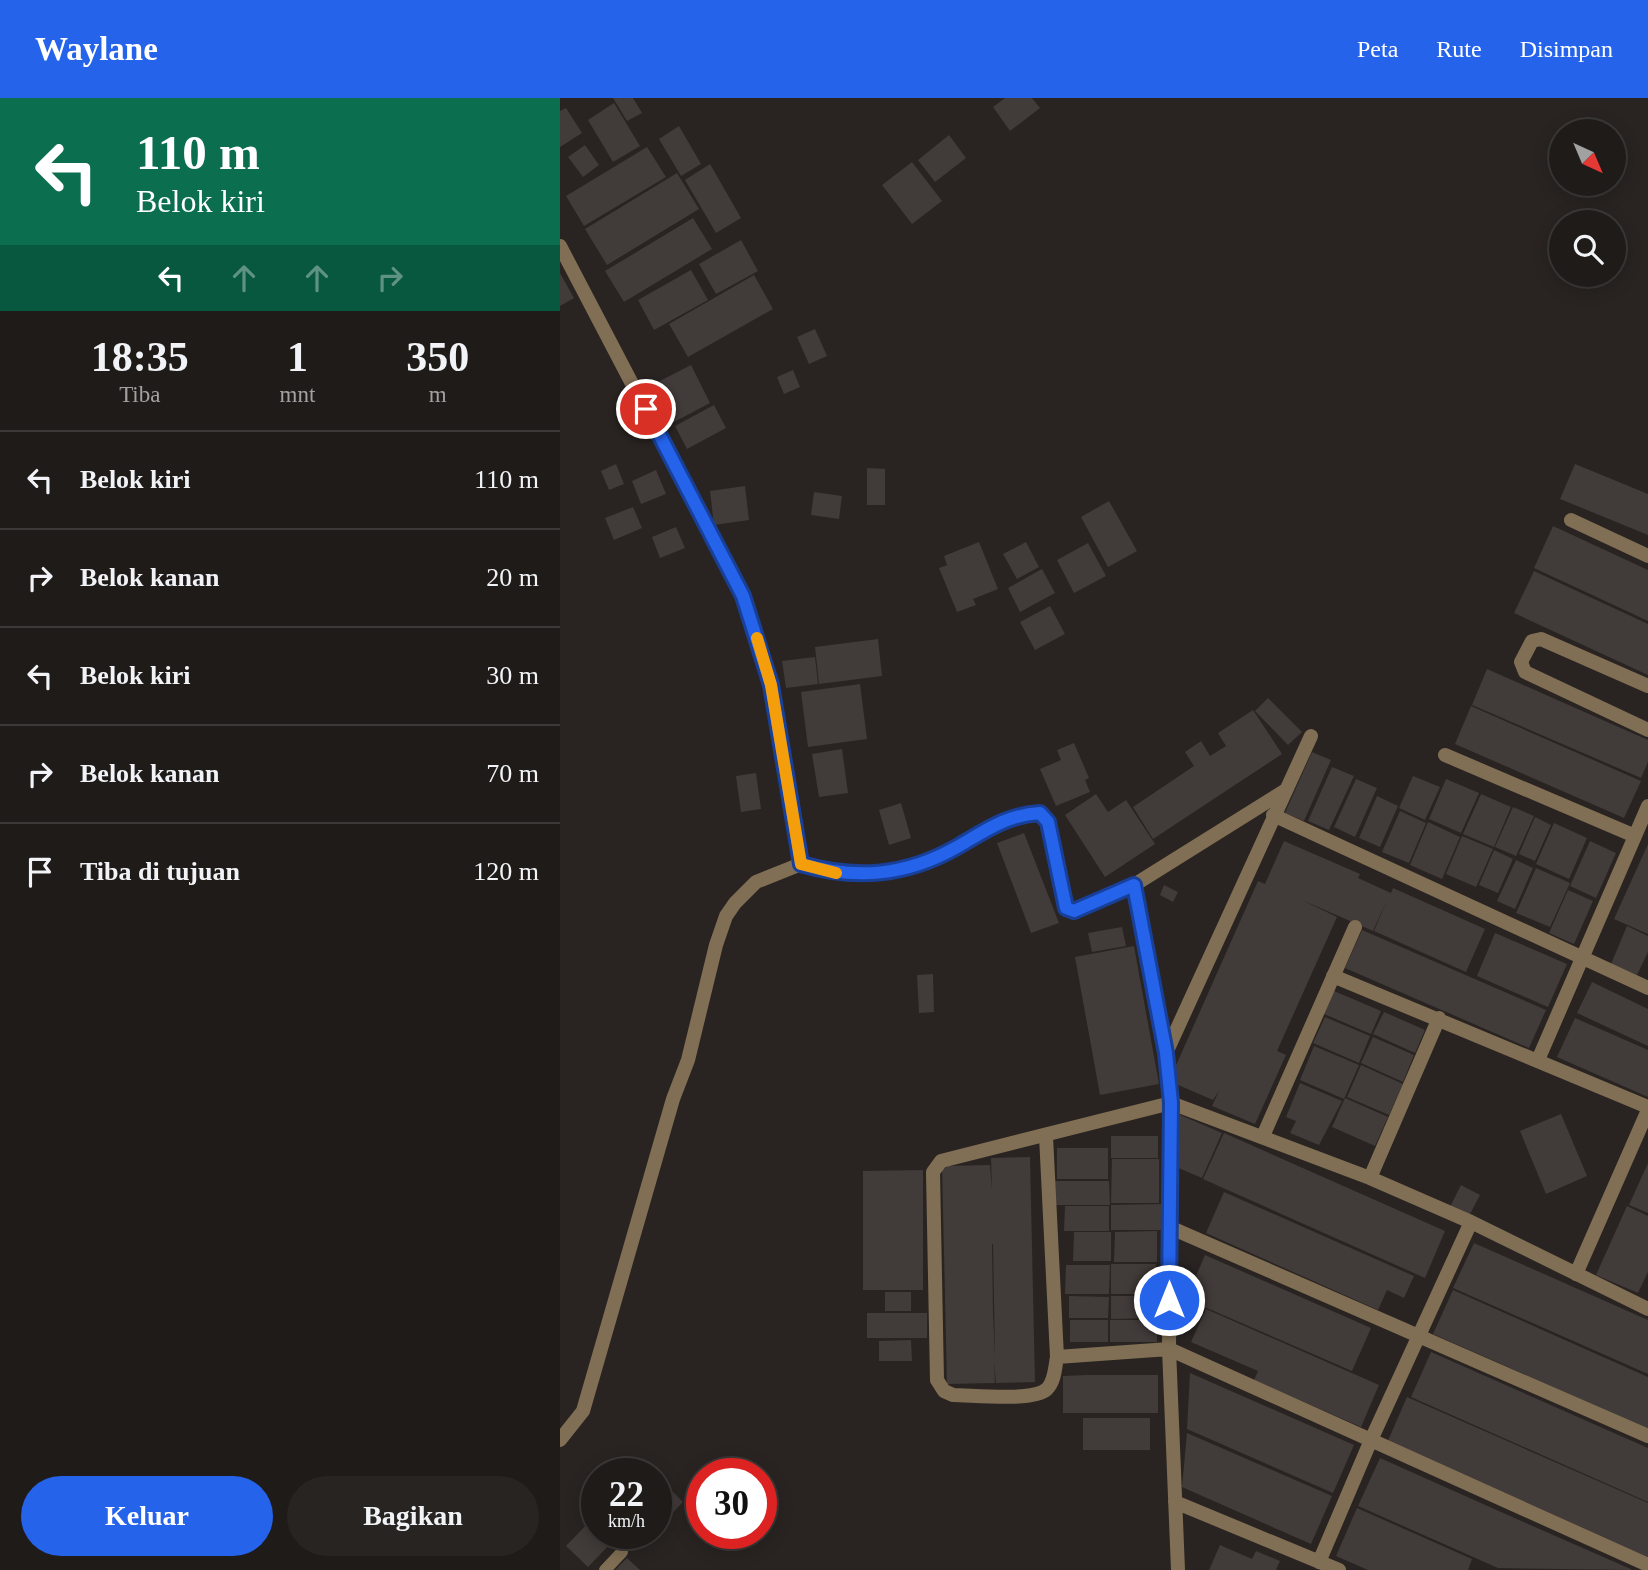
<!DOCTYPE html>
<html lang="id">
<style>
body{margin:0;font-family:Georgia,serif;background:#272422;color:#f1f3f6;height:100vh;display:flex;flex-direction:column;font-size:26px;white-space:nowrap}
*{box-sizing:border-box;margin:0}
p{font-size:23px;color:#a1a1a2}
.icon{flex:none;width:38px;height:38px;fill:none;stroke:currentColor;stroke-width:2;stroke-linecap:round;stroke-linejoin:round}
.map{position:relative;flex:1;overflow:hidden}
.details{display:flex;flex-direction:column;background:#1f1b19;width:560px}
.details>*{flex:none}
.banner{background:#0b6e4f;color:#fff;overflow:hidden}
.needle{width:46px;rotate:136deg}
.fabs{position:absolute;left:989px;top:21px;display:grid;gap:14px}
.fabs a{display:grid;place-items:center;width:77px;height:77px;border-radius:50%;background:#1f1b19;box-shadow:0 4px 18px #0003,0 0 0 2px #3c3938;font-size:35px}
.speed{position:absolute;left:21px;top:1360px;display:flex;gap:14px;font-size:35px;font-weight:700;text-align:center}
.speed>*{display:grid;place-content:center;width:91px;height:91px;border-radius:50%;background:#1f1b19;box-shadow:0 4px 18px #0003,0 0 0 2px #3c3938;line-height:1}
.speed small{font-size:18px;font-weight:400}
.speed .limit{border:10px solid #d22;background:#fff;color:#111}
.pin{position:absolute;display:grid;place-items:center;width:60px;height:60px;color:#fff;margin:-30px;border:4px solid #fff;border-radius:50%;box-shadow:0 2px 7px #0007}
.me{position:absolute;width:77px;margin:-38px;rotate:0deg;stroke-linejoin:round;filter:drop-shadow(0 0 5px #0008)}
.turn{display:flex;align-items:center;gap:24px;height:147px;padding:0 21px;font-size:32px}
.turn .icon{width:91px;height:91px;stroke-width:2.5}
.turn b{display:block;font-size:49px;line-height:60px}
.lanes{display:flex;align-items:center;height:66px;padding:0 21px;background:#0003;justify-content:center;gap:35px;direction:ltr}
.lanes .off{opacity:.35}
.eta{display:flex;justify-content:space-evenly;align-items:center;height:119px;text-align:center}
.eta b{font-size:42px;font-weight:700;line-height:49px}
.action{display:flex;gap:14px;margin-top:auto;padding:14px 21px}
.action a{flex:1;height:80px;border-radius:42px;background:#2563eb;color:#fff;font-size:28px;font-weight:700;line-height:80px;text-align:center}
.action a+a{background:#272422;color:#f1f3f6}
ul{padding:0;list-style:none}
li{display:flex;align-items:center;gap:21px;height:98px;padding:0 21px;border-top:2px solid #3c3938}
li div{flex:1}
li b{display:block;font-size:26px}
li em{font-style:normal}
header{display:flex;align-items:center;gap:42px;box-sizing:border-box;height:98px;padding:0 35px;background:#2563eb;color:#fff}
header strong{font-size:33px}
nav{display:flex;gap:38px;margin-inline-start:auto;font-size:24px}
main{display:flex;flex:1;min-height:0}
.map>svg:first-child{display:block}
</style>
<header>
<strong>Waylane</strong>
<nav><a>Peta</a><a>Rute</a><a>Disimpan</a></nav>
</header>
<main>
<section class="details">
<div class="banner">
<div class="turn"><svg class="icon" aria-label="left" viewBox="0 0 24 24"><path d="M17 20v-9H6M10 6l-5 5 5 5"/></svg><div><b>110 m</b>Belok kiri</div></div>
<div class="lanes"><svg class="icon" aria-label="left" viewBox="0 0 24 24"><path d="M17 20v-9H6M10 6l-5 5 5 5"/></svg><svg class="icon off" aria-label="ahead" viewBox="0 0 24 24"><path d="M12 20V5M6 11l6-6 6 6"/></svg><svg class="icon off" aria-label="ahead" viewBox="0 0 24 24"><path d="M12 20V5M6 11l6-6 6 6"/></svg><svg class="icon off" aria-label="right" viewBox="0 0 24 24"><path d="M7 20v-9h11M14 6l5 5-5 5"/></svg></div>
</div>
<div class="eta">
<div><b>18:35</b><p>Tiba</p></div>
<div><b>1</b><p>mnt</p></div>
<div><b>350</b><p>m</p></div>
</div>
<ul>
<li><svg class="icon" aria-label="left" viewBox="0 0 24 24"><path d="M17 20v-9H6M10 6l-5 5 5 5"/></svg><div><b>Belok kiri</b></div><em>110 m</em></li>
<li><svg class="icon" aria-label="right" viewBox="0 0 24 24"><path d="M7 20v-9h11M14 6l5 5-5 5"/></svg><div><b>Belok kanan</b></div><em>20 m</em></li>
<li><svg class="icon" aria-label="left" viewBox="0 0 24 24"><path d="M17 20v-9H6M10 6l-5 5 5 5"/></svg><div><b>Belok kiri</b></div><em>30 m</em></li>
<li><svg class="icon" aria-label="right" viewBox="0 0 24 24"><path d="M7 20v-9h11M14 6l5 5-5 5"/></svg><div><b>Belok kanan</b></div><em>70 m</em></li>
<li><svg class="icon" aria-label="arrive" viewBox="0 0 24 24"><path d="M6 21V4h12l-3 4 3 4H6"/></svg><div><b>Tiba di tujuan</b></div><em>120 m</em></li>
</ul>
<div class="action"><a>Keluar</a><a>Bagikan</a></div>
</section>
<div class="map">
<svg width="1088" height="1472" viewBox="0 0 1088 1472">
<rect width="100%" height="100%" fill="#292421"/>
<path fill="#413b39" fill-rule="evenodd" d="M53 0H73L82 15 67 23Z
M445 0H472L480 10 450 33 433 9Z
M54 5 80 48 53 64 28 22Z
M6 10 22 35 0 49V13Z
M119 28 141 66 121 78 99 41Z
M389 37 406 60 375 84 358 62Z
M25 47 39 67 23 79 8 59Z
M87 49 106 79 24 128 6 98Z
M352 64 382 103 352 126 322 87Z
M150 66 181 120 156 135 125 82Z
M117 75 139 111 47 167 25 131Z
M133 120 152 151 64 204 45 173Z
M181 142 198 173 156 196 139 166Z
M131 172 148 202 94 232 78 202Z
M0 175 14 200 0 208Z
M194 177 213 211 128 259 109 226Z
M255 231 267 258 249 266 237 239Z
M131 267 150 305 114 324 94 286Z
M233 272 240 289 224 296 217 279Z
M154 307 166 330 127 351 115 328Z
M56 366 64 386 49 392 41 373Z
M1015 366 1088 396V437L1000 401Z
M307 370 325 371V407H307Z
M96 372 106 396 81 406 72 383Z
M185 388 189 422 154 427 150 393Z
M254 394 282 398 279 421 251 417Z
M549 403 577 453 548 469 521 419Z
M73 409 82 430 54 442 45 420Z
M993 428 1088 472V523L974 470Z
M116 429 125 450 100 460 92 439Z
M419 444 438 491 413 501 416 507 397 514 379 470 387 467 384 458Z
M466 444 479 469 457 481 443 456Z
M528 445 546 478 514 495 497 462Z
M482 471 495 495 460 514 448 490Z
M974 473 1088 526V577L954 515Z
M490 508 505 536 475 552 460 524Z
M318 541 322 578 259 586 255 549Z
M255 559 258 586 226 590 222 563Z
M927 571 1088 642V664L1081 680 912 607Z
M300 586 307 641 248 649 241 594Z
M708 600 742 634 728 647 695 613Z
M911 608 1081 683 1064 720 895 646Z
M693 612 722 656 593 741 573 709 634 668 625 654 641 643 650 658 666 648 658 635Z
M514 645 529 680 525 682 530 694 496 708 480 671 501 662 497 652Z
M282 651 288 695 259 699 252 656Z
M752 654 771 662 744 723 725 715Z
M772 669 794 678 769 732 748 723Z
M196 675 201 711 181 714 176 678Z
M853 678 880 689 865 722 839 710Z
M796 681 817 690 795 739 774 729Z
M886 681 919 695 901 735 869 721Z
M536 696 548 714 566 702 595 746 545 779 505 717Z
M921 696 951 709 934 749 903 736Z
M817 698 838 708 820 749 799 740Z
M341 705 351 740 329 747 319 712Z
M953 709 974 718 956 758 935 749Z
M840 713 866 725 849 765 822 754Z
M975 719 991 727 975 763 959 756Z
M868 724 900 739 882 781 850 767Z
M994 725 1027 740 1009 781 976 766Z
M464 735 499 825 471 835 437 745Z
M902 738 933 751 916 789 886 776Z
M724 743 800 776 798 780 831 795 833 790 925 831 906 874 814 833 827 802 813 833 742 802 777 819 717 953 726 957 695 1026 652 1008 659 993 653 1002 609 983 698 783 705 786Z
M1030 743 1056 755 1036 800 1010 788Z
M1088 746V836L1054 821Z
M934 752 953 761 938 795 919 787Z
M956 762 973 770 955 811 937 803Z
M976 770 1010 785 990 829 956 815Z
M604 787 618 794 613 804 600 797Z
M1008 792 1033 803 1014 846 989 835Z
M1067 828 1088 838V854L1077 877 1051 866Z
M562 829 566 848 532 854 528 835Z
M802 832 986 912 969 950 785 870Z
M935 835 1007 866 988 909 917 878Z
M574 848 599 986 540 997 515 859Z
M373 876 374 914 359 915 357 877Z
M1032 884 1088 911V948L1017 915Z
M774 893 821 913 811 936 764 916Z
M824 914 865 932 855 955 813 936Z
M765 919 810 938 799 965 753 945Z
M1015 920 1088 952V999L997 959Z
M813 939 854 957 843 984 801 965Z
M754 948 799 967 784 1001 740 982Z
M801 967 843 986 829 1017 787 999Z
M740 985 782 1003 759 1047 730 1035 736 1023 726 1019Z
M785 1000 828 1019 815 1048 772 1029Z
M618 1016 662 1035 642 1080 616 1069Z
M1001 1016 1027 1078 986 1096 960 1033Z
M664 1035 885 1133 865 1180 643 1081Z
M551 1038H598V1060H551Z
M497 1050H548V1081H497Z
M470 1059 475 1284 436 1285 434 1263 435 1285 387 1286 382 1068 430 1067 432 1092 431 1060ZM432 1146H433L435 1260 433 1215Z
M552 1061H599V1105H551Z
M1088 1065V1115L1069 1107Z
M363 1072V1192H303V1073Z
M495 1083H549L550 1107H495Z
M901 1087 920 1097 909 1118 890 1109Z
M664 1094 854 1178 844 1200 827 1192 818 1212 646 1135Z
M602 1106V1132H551V1107Z
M505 1108H549V1133H504Z
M1067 1108 1088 1118V1174L1078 1195 1036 1177Z
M597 1133V1164H554L555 1134Z
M514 1134H551V1163H513Z
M914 1145 1088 1222V1276L893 1190Z
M645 1157 811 1230 792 1273 626 1201Z
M551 1166H596V1196H551Z
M506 1167H550L549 1196H505Z
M893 1192 1088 1279V1331L873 1236Z
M325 1194H351V1213H325Z
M509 1198 549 1199 548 1220H509Z
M551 1198H596V1220L551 1221Z
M646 1211 819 1287 801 1329 694 1282 698 1273 631 1244Z
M307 1215H367V1240H307Z
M510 1222H548V1244H510Z
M550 1222H597V1244H550Z
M351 1242 352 1263H319V1243Z
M871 1254 1088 1350V1404L851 1299Z
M630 1275 794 1347 773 1395 627 1331Z
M526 1277H598V1315H503V1278Z
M847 1299 1088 1405V1461L827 1345Z
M523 1320H590V1352H523Z
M627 1335 772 1398 751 1446 622 1389Z
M820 1360 959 1422 1073 1472 938 1470 798 1408Z
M108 1389 123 1404 96 1432V1401Z
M797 1410 912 1461 908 1472H808L776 1458Z
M31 1422 37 1427V1435H45L53 1443 28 1469 6 1448Z
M68 1435H93L81 1447Z
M660 1447 692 1461 696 1453 720 1463 716 1472H649Z
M67 1460 80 1472H55Z"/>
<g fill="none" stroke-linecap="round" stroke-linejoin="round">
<path stroke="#806f54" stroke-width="12" d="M45 1472 62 1454"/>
<path stroke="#806f54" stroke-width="14" d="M0 148 183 498 211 587 241 766 196 784 175 805 166 818 156 847 128 962 113 1001 23 1313 0 1342
M1011 422 1088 458
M1088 588 981 541 972 543 961 564 965 574 1088 632
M885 657 1075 738
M713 717 1088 890
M241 766C296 782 346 778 397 749 425 733 446 717 480 715L488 724 504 807 514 813 574 787 726 692
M574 787 606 955 611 1005 609 1251 618 1472
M773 878 1088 1009
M606 955 751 638
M978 962 1088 708
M486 1038 497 1259C495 1269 495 1283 487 1291 473 1304 413 1297 393 1297L384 1293 377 1282 373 1074 381 1063 611 1005 810 1080 911 1124 1088 1211
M703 1038 795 829
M810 1080 879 920
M609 1129 1088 1338
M1016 1176 1088 1012
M497 1259 609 1251 1088 1467
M615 1404 779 1472
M759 1464 811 1342 911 1124"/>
</g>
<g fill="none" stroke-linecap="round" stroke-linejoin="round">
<g stroke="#184099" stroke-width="18">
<path id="route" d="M86 311 183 498 211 587 241 766C296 782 346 778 397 749 425 733 446 717 480 715L488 724 506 810 514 813 574 787 606 955 611 1005 609 1202"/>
</g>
<use href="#route" stroke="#2563eb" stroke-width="12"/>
<path stroke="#f59e0b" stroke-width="12" d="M197 540 211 587 241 766 276 775"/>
</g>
</svg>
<div class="fabs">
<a><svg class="needle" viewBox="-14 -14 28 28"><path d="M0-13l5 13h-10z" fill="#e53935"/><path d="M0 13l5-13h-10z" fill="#a1a1a2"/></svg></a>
<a><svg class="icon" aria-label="search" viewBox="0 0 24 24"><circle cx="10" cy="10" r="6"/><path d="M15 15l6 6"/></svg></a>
</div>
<div class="speed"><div>22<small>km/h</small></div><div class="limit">30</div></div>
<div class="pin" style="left:86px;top:311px;background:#d93025"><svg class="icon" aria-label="arrive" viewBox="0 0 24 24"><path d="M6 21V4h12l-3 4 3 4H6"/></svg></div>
<svg class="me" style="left:609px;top:1202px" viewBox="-20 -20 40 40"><circle r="17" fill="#2563eb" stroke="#fff" stroke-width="3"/><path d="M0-11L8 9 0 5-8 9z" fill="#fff"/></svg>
</div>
</main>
